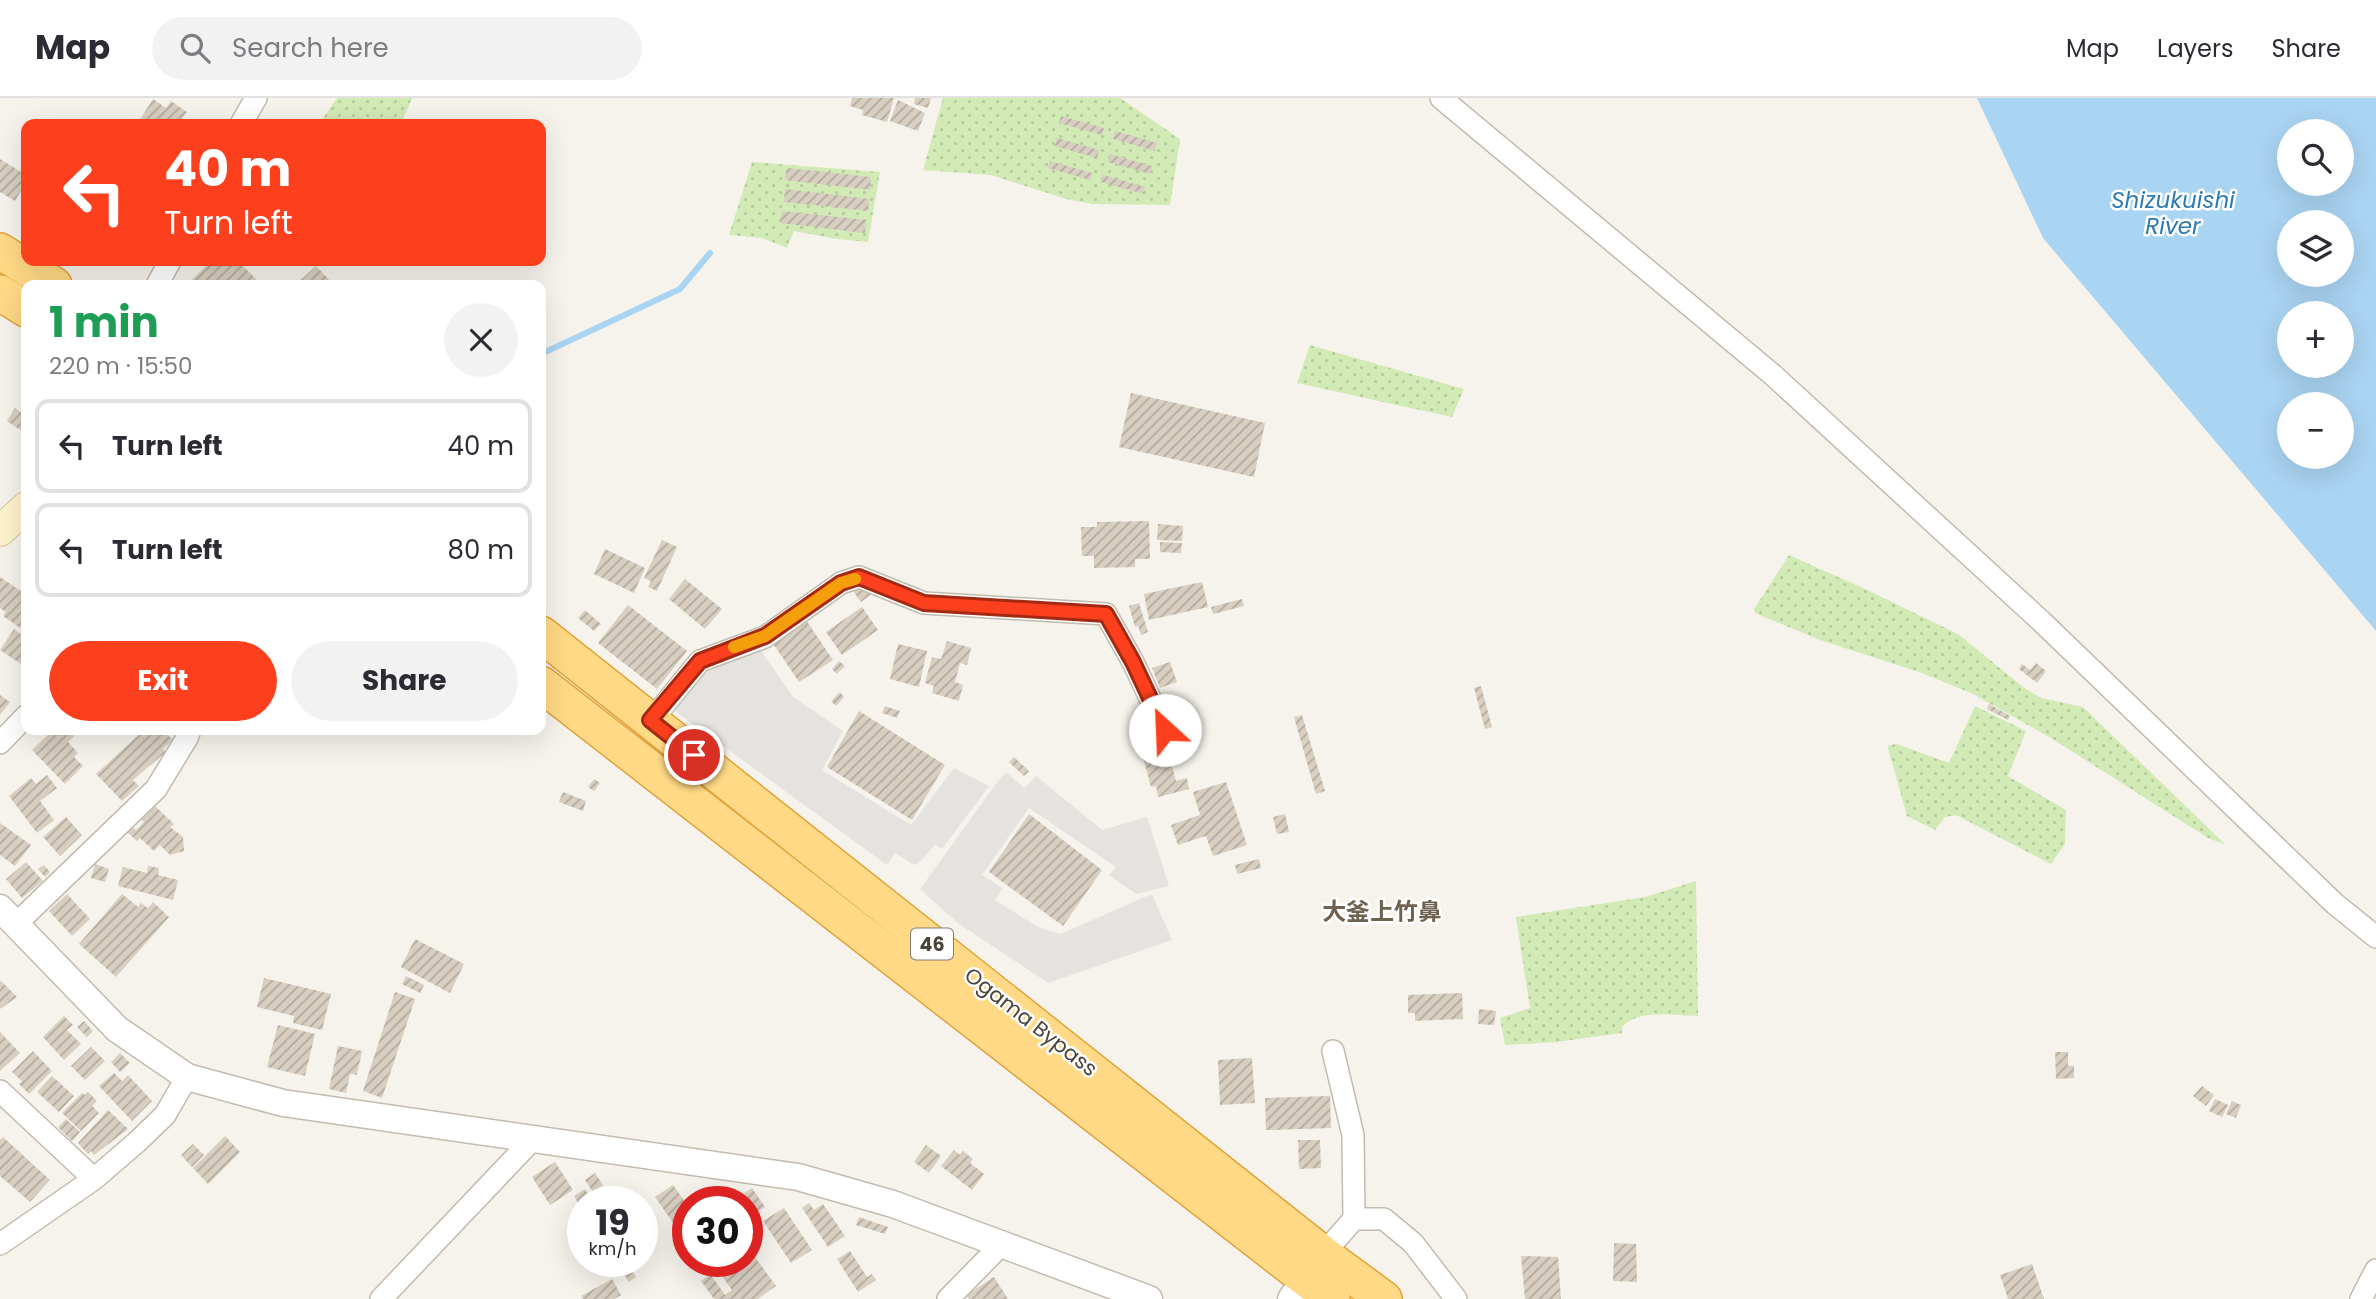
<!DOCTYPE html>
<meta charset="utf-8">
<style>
body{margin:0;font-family:Poppins,"Noto Sans JP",sans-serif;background:#f2f2f3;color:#2b2b33;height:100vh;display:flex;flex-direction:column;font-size:26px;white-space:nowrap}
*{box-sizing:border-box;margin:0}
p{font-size:23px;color:#7c7c81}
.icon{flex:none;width:38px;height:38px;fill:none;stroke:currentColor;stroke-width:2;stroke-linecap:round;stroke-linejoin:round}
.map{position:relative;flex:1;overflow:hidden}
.sheet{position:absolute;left:21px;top:182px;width:525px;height:455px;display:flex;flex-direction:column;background:#fff;border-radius:14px;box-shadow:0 7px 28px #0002}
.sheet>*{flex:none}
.banner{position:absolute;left:21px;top:21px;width:525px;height:147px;border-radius:14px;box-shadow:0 7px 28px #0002;background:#fc3f1d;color:#fff;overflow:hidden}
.controls{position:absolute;left:2277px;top:21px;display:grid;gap:14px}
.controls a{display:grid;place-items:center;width:77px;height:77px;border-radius:50%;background:#fff;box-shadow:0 7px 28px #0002;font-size:35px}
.speed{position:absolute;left:567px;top:1088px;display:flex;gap:14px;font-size:35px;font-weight:700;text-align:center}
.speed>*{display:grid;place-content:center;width:91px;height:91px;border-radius:50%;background:#fff;box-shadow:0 7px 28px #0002;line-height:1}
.speed small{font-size:18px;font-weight:400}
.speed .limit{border:10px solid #d22;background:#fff;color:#111}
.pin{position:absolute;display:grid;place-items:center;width:60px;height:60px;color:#fff;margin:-30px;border:4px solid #fff;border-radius:50%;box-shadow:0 2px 7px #0007}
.me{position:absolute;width:77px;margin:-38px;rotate:335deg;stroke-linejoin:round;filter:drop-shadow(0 0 5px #0008)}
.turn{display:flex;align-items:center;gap:24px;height:147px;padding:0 28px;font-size:32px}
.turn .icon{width:91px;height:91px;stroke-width:2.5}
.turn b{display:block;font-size:49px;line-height:60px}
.round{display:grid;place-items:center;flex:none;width:74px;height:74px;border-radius:37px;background:#f2f2f3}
.overview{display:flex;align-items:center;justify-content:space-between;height:119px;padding:0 28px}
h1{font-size:42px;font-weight:700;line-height:52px;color:#1e9e55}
.primary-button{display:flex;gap:14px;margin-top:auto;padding:14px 28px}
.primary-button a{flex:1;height:80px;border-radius:42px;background:#fc3f1d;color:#fff;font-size:28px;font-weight:700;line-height:80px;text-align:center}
.primary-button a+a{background:#f2f2f3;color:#2b2b33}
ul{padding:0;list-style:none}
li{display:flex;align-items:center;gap:21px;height:94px;margin:0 14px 10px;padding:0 14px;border:4px solid #e1e1e2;border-radius:14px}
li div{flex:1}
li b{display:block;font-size:26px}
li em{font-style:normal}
header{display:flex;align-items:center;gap:42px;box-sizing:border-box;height:98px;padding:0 35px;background:#fff;border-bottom:2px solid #e1e1e2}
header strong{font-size:33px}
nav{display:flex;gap:38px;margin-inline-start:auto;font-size:24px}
.search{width:490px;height:63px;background:#f2f2f3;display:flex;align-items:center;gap:18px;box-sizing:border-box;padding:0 24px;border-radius:38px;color:#7c7c81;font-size:26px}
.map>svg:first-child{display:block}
</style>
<header>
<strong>Map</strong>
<div class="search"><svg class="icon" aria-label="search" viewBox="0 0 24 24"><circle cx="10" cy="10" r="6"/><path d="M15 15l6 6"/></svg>Search here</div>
<nav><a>Map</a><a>Layers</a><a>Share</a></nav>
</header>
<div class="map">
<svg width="2376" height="1201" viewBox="0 0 2376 1201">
<defs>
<pattern id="grass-dots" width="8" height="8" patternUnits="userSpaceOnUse" patternTransform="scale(1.75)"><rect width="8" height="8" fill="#d2eab5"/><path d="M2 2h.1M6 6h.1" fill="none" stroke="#b6ca9c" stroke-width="1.8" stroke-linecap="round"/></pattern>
<pattern id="building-hatch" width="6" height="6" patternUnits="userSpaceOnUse" patternTransform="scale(1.75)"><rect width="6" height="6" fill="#d8cfc1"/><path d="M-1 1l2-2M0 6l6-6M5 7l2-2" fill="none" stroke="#b1aa9e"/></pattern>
</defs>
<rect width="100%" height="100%" fill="#f6f3ec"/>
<path fill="url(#grass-dots)" d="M337 0H412L401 26H319Z
M943 0H1120L1180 41 1170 107 1093 106 1066 101 991 77 923 72Z
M752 64 880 74 868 144 837 141 794 133 787 150 762 140 729 137Z
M1310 247 1464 291 1452 319 1297 285Z
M1789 457 1865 491 1958 536 2023 589 2041 600 2083 609 2226 747 2208 740 2051 640 1973 596 1922 575 1820 542 1755 515 1754 511Z
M1975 608 2026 633 2008 678 2066 712 2065 746 2051 766 1956 717 1945 719 1935 732 1907 718 1888 650 1889 647 1897 646 1949 665Z
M1696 783 1698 918C1675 918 1639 910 1622 929V935L1556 944 1505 947 1500 920 1530 910 1516 819 1645 799Z"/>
<path fill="#e5e3e0" d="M759 550 793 599 843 633 822 672 911 727 954 670 989 688 942 751 935 747 919 765 914 767 895 755 887 767 672 611 711 567Z
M1007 675 1025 690 1036 678 1102 732 1147 719 1169 788 1136 796 1109 777 1116 769 1029 710 982 777 1003 790 995 802 1038 829 1060 836 1152 796 1172 842 1048 885 959 826 920 791 1001 679Z"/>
<path fill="#a9d4f2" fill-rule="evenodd" d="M1977 0H2376V533L2043 140ZM2289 33H2342V86H2289ZM2289 124H2342V177H2289ZM2289 215H2342V268H2289ZM2289 306H2342V359H2289Z"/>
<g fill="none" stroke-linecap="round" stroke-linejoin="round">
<path stroke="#a9d4f2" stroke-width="6" d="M541 256 680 191 710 155"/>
</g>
<path fill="url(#building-hatch)" d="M852 0H894L887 24 862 17 863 12 850 8Z
M915 0H931L928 10 914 6Z
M153 1 166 10 171 3 187 14 182 20 191 26H137Z
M898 2 925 15 918 33 890 23Z
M1061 18 1104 30 1102 37 1059 25Z
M1115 33 1157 45 1155 53 1113 41Z
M1057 40 1099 52 1097 60 1055 48Z
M1110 56 1152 68 1150 76 1108 64Z
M0 61 26 77V85L15 103 0 94Z
M1050 63 1092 75 1090 82 1048 70Z
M787 70 871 79 870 92 785 82Z
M1103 77 1145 89 1144 96 1101 84Z
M785 91 869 101 868 113 784 104Z
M782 113 866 122 865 135 780 125Z
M211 163H238L262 187H195L191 183Z
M316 168 334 187H295Z
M1131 295 1265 325 1254 379 1119 349Z
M15 310 26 318V336L7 323Z
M1149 423 1150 461H1135V469L1094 470V458H1082L1081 429H1097V424Z
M1158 426 1183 428 1182 443 1157 442Z
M662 442 677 449 657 493 648 489 651 483 644 480Z
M1160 444 1182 445 1181 455 1160 454Z
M605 451 645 470 634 495 594 476Z
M0 479 21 493 24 489 26 490V534L3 518 6 514 0 510Z
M685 481 722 511 705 531 669 501Z
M1202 484 1208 509 1149 522 1144 496Z
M864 485 872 496 861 504 853 493Z
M1242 501 1244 508 1213 516 1211 509Z
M1139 505 1148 534 1141 537 1138 528 1135 529 1129 508Z
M628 507 687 553 657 591 598 545Z
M862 509 878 532 842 557 826 534Z
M585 512 601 526 594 533 578 520Z
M806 522 833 562 799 584 772 544Z
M14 531 26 540V559L21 566 0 552Z
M947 543 971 550 967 567 960 565 955 584 963 587 959 603 932 595 934 588 925 585 932 559 941 561Z
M898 546 927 553 919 589 890 581Z
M839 563 845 568 837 576 832 571Z
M1170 564 1177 584 1160 590 1152 570Z
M2036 565 2046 573 2037 585 2019 571 2022 566 2030 572Z
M1481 588 1492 629 1485 631 1474 590Z
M840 594 844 599 836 608 831 603Z
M0 597 10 604 0 617Z
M1989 606 2010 618 2008 622 1987 611Z
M885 608 900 613 897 620 882 615Z
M859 613 945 667 912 722 827 669Z
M1302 617 1325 693 1316 696 1294 619Z
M53 632 61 634 67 632 74 638 68 644 78 655 74 659 83 668 65 686 32 652Z
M144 632H163L173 642 163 651 166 654 133 682 139 688 122 703 96 676Z
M1168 636 1169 640 1175 639 1178 651 1168 654 1176 683 1187 680 1189 691 1158 699 1156 688 1151 689 1139 644Z
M1014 659 1029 673 1024 678 1009 664Z
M47 677 57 690 40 703 54 722 37 735 9 698 31 680 36 686Z
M594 681 600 685 594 693 588 689Z
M1226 684 1247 747 1213 758 1206 738 1178 747 1171 727 1200 717 1193 694Z
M563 694 586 703 583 713 559 704Z
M154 707 174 726 170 729 183 739 184 753 170 757 160 747 154 753 140 740 137 743 127 734 132 729 136 732 144 724 141 721Z
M1029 716 1102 772 1063 828 989 774Z
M1285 716 1289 734 1277 736 1273 719Z
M66 719 82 737 60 758 43 739Z
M0 725 31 747 15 768 0 757Z
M1259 761 1261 770 1237 776 1235 767Z
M26 764 43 783 22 800 6 781Z
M95 766 109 771 105 784 91 780Z
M44 767 50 774 45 779 38 771Z
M148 768 159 770 158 777 178 782 173 802 118 788 123 769 147 775Z
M67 796 90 821 72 838 49 813Z
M122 796 138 809 141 805 148 810 153 804 169 819 116 879 79 846Z
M415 841 464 866 450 895 401 869Z
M406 878 424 887 420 895 402 886Z
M264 880 331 896 322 932 293 925 294 918 257 909Z
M1 883 17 899 0 911V884Z
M395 894 415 901 382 1000 363 993Z
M1462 895 1463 921 1415 923V915H1408V897Z
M1479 911 1496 913 1494 927 1478 926Z
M64 918 73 927 67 932 81 946 64 962 43 939Z
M84 923 93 933 87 939 77 929Z
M278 927 315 936 305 978 267 969Z
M0 934 20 955 0 973Z
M338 948 362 953 357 977 350 976 346 995 329 991Z
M91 949 105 963 85 982 71 968Z
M33 953 52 973 29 996 19 986 22 983 12 974Z
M2055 954H2068V968H2074V980L2056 981Z
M120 955 130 965 120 974 111 964Z
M1252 960 1255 1005 1220 1007 1218 962Z
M114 975 122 983 128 977 152 1003 132 1023 99 988Z
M52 978 74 998 59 1014 37 994Z
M2202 988 2214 997 2206 1008 2193 998Z
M88 994 97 1003 92 1008 99 1015 81 1033 62 1015 82 995 85 997Z
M1330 998 1331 1030 1266 1032 1265 1000Z
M2215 1001 2228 1007 2222 1019 2209 1013Z
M2232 1003 2241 1007 2236 1020 2226 1016Z
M108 1012 128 1031 94 1057 91 1053 88 1056 78 1045Z
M66 1021 80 1034 72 1043 58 1029Z
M225 1038 240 1054 208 1086 193 1070Z
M3 1039 50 1082 30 1104 0 1078V1042Z
M1298 1042H1320L1321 1070 1299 1071Z
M193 1046 204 1057 192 1069 181 1057Z
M926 1047 941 1058 929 1075 914 1064Z
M954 1052 960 1057 963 1053 973 1061 970 1065 984 1076 972 1092 941 1068Z
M555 1064 573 1092 550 1107 532 1079Z
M595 1075 603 1087 593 1094 585 1082Z
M673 1087 688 1108V1146L655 1099Z
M752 1090 765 1109 747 1120V1104H731Z
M585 1091 589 1098 578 1105 574 1098Z
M809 1105 814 1112 823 1106 845 1138 828 1149 802 1110Z
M784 1110 812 1152 791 1165 763 1123Z
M859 1119 888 1129 885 1136 856 1127Z
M1614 1145 1636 1146 1637 1184 1613 1183Z
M747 1148 776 1188 758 1201H714L701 1183 710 1176 725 1197 732 1192 712 1164H747Z
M850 1153 867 1179 872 1176 876 1182 858 1194 837 1161Z
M1521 1158 1558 1159 1561 1201H1525Z
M2032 1166 2044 1201H2008L2000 1177Z
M629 1167 636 1179 629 1184 621 1172Z
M994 1179 1008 1201H969L966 1197Z
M612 1181 621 1197 614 1201H583L581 1198Z"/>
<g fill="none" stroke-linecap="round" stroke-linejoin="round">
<g stroke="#c2bbae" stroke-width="24">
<path id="minor" d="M1441 0 1773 277 2041 523 2335 806 2376 839
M241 26 256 0
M157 187 170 163
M651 623 700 563 765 539 841 485 859 479 924 505 1106 516 1133 564 1165 632
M0 645 26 618
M16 826 156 691 187 640 190 632
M1333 953 1353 1037 1354 1121
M0 993 94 1081
M0 1146 94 1081 137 1044 165 1017 187 979
M1323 1156 1354 1121H1384L1413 1145 1456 1201
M381 1201 534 1040
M948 1201 1001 1147
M2361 1201 2376 1172"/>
</g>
<g stroke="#c2bbae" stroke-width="29">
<path id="tertiary" d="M0 810 117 931 187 979 283 1005 798 1079 893 1106 1149 1201
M1291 1201 1316 1166"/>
</g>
<g stroke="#d6c79b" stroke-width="32">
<path id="secondary" d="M0 433 26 409"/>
</g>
<g stroke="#e0a43c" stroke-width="38">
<path id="trunk" d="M0 153 54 187
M0 195 26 211
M541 536 1323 1156 1384 1201
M541 586 1332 1201"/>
</g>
<use href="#minor" stroke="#fff" stroke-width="21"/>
<use href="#tertiary" stroke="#fff" stroke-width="26"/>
<use href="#secondary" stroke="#fff3cd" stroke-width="30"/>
<use href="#trunk" stroke="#ffd985" stroke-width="35"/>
</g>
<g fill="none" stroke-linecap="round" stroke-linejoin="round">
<g stroke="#a42913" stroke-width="18">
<path id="route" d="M694 657 650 622 700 563 765 538 841 485 859 479 924 505 1106 516 1133 564 1165 632"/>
</g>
<use href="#route" stroke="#fc3f1d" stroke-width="12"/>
<path stroke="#f59e0b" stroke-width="12" d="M734 549 765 538 841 485 855 481"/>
</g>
<g text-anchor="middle" stroke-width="5" stroke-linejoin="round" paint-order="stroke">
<rect fill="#fff" stroke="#817c74" stroke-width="2" x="911" y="830.5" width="42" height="31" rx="5"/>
<g font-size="19" font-weight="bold" fill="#4b4439">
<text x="932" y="853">46</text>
</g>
<g font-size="21" fill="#4b4439" stroke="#fff">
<text transform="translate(1031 924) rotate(38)" y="7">Ogama Bypass</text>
</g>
<g font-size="23" font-style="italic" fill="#2e7ab2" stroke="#fff">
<text x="2173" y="110">Shizukuishi<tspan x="2173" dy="26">River</tspan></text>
</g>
<g font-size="24" font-weight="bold" fill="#6e6250" stroke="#fff">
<text x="1382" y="822">大釜上竹鼻</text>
</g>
</g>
</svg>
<div class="controls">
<a><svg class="icon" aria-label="search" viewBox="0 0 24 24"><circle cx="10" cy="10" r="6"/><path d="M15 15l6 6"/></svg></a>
<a><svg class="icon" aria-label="layers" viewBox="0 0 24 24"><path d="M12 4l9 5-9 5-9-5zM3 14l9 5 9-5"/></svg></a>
<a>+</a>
<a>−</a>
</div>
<div class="speed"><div>19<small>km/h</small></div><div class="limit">30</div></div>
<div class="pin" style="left:694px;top:657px;background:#d93025"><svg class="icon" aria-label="arrive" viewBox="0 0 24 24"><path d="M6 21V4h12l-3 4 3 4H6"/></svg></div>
<svg class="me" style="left:1165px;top:632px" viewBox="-20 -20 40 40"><circle r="19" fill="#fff"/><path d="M0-13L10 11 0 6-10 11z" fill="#fc3f1d"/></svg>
<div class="banner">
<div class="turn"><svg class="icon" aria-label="left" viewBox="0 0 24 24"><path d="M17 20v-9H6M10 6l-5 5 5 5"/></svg><div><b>40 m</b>Turn left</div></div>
</div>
<section class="sheet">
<div class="overview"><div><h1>1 min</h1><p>220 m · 15:50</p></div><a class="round"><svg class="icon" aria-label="close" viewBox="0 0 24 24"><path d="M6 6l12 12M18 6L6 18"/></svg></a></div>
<ul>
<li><svg class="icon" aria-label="left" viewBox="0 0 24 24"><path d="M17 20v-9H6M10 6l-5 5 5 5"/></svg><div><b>Turn left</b></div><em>40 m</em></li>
<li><svg class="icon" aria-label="left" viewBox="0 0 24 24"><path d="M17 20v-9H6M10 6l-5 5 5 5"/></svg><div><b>Turn left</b></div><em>80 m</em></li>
</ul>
<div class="primary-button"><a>Exit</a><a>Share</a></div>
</section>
</div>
